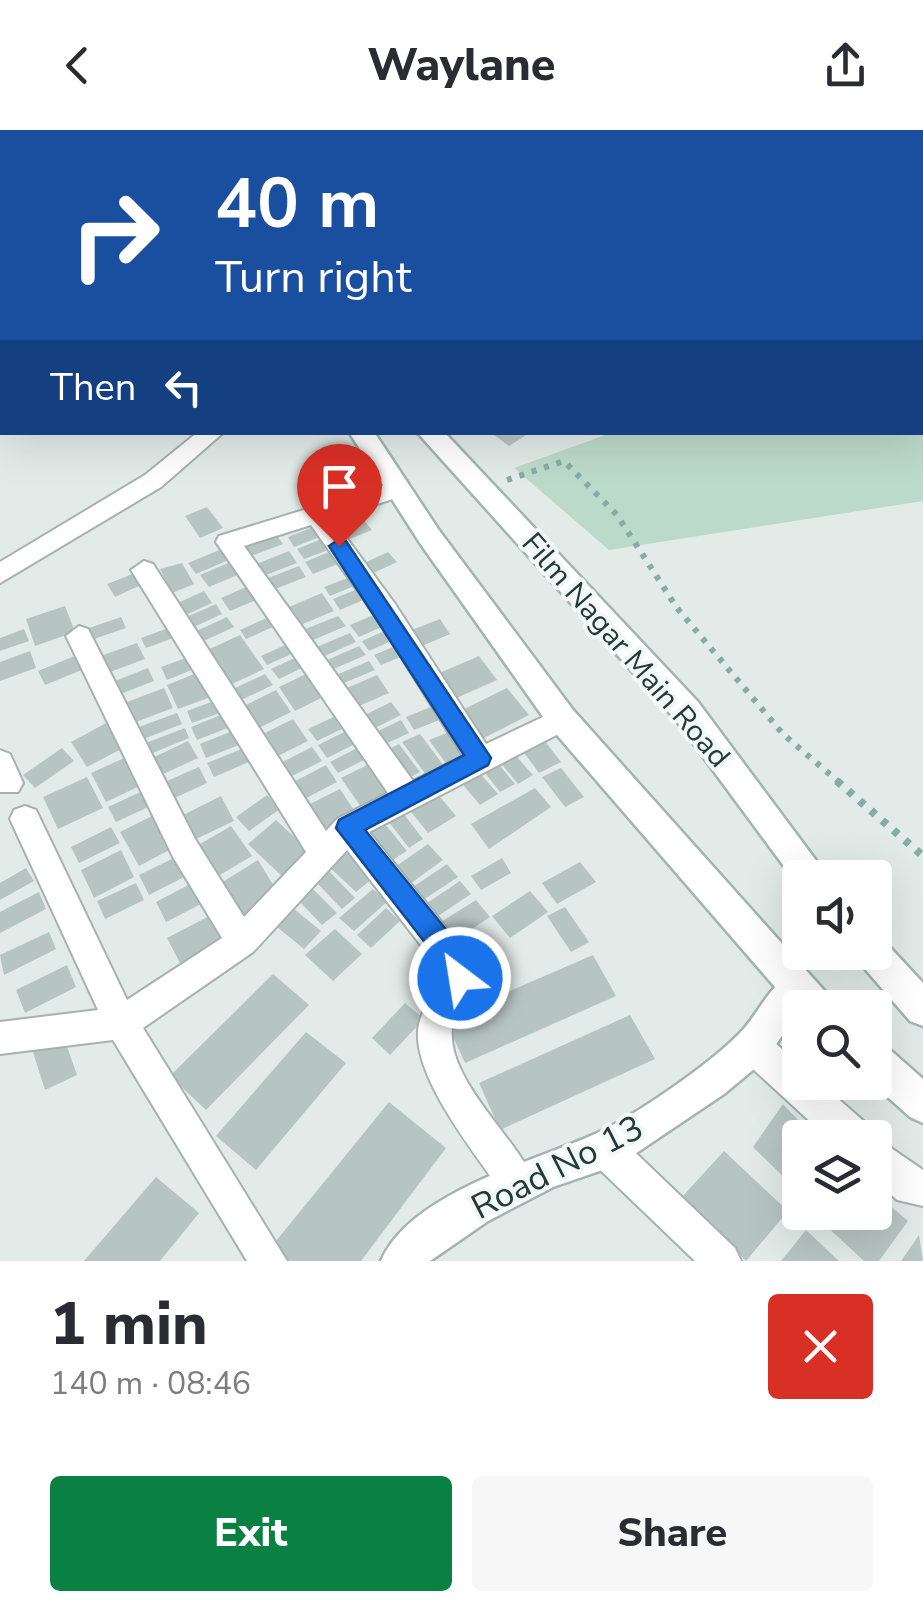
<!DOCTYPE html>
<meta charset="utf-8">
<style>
body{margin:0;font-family:"Nunito Sans",sans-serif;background:#f7f7f7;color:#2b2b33;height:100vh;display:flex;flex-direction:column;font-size:38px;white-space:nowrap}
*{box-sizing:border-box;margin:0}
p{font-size:32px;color:#7c7c81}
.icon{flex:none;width:55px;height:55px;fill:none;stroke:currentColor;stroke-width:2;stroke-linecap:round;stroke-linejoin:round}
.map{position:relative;height:1131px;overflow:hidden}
.side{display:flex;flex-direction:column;background:#fff;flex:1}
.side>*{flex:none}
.banner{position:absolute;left:0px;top:0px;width:925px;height:305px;box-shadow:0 10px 40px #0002;background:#1a4fa0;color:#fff;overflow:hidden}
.controls{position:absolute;left:782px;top:730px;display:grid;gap:20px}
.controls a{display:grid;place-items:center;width:110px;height:110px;border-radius:10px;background:#fff;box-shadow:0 10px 40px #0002;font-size:50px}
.pin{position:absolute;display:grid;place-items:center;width:85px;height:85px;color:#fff;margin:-102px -42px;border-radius:50% 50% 50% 0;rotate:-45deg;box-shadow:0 0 10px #0007}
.pin .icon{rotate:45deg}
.me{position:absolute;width:110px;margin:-55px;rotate:329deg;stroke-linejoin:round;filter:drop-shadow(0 0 8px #0008)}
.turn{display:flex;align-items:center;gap:35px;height:210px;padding:0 50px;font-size:45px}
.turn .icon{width:130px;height:130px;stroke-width:2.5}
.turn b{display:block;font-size:70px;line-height:85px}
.then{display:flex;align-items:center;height:95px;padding:0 50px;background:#0003;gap:20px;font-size:38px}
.round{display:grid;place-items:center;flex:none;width:105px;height:105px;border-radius:10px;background:#f7f7f7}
.head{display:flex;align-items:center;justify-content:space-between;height:170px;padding:0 50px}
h1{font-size:60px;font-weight:800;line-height:75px}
.primary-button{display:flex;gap:20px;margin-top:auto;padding:20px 50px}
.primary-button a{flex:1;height:115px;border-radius:10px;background:#0b8043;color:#fff;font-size:40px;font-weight:800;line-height:115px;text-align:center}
.primary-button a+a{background:#f7f7f7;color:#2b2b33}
header{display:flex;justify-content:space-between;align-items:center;height:130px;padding:0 50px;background:#fff;font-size:45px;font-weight:800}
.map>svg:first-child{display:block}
</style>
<header><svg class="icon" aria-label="back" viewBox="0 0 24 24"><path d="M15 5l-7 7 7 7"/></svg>Waylane<svg class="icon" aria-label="share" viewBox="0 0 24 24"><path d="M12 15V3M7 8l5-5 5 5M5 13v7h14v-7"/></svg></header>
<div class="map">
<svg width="923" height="1131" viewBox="0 0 923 1131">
<rect width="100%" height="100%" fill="#e2ebe8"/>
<path fill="#bcdac9" d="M923 189V371L609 420 514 338 611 303 922 302Z"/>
<path fill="#b7c5c2" d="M490 302H531L509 316Z
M207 377 223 398 200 408 185 386Z
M364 390 372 400 347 410 339 400Z
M318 395 325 405 294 417 288 407Z
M273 400 283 414 251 426 240 412Z
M326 407 334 418 304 429 297 419Z
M224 418 231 429 196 444 188 433Z
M336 419 345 431 313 444 305 432Z
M289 421 297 433 261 447 254 435Z
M388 422 397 432 369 445 360 435Z
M233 431 242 443 209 457 200 445Z
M182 433 194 454 172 463 160 439Z
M299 436 306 447 270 461 263 450Z
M135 443 143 454 115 467 107 454Z
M353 446 359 454 330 466 324 457Z
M253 454 263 467 230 481 221 468Z
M365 456 372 466 340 480 333 469Z
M204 461 212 473 177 489 169 477Z
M322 463 334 481 293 498 282 480Z
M216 474 222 484 187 500 180 490Z
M65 476 75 502 35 516 26 489Z
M378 483 386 495 359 507 350 495Z
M271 486 277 495 246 509 240 500Z
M338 486 346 496 306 513 298 502Z
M121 487 126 498 91 510 86 499Z
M227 487 234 497 195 515 188 505Z
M440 489 450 504 415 519 404 503Z
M174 496 179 506 146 518 141 508Z
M391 498 398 508 369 521 362 511Z
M24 499 29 511 0 521V508Z
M350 503 356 512 318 529 312 519Z
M240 505 264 539 226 557 203 522Z
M294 511 300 520 267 535 261 526Z
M137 513 145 529 102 545 95 528Z
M400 514 408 524 381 535 374 525Z
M359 516 366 525 329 541 323 532Z
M30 521 36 538 0 551V532Z
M82 523 89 537 45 555 38 541Z
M303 524 310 534 279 549 271 539Z
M194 525 199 537 167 550 161 537Z
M479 526 497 550 452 570 435 545Z
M369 531 375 540 339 555 334 546Z
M148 538 154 551 110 568 105 555Z
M204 540 216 565 178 579 167 555Z
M312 541 329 564 295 581 279 557Z
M265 544 273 555 241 570 233 559Z
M377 545 389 563 352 579 340 561Z
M164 558 173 578 128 595 119 575Z
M507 558 529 585 480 610 458 582Z
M276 560 291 582 257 599 242 577Z
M222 568 228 580 192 593 187 581Z
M391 572 401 585 369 601 359 588Z
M433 576 442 589 414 600 406 587Z
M228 582 235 595 197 610 191 597Z
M177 583 182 594 141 610 136 598Z
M342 583 350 595 317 611 308 599Z
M293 589 308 611 270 630 255 608Z
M401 590 409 603 379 617 370 605Z
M108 592 125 617 87 637 71 612Z
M354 597 363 610 327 628 318 615Z
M185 598 189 608 148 625 143 614Z
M237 599 244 613 206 628 200 614Z
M454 600 471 627 450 639 429 610Z
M420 604 447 640 429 649 402 612Z
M541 606 561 632 539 643 519 616Z
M188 611 198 628 159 646 150 629Z
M399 614 420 642 402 652 380 624Z
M363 615 372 626 338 643 330 632Z
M312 617 322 631 280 652 271 638Z
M62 618 74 631 35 658 23 645Z
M244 618 251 631 214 647 207 633Z
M509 618 533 645 518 654 495 626Z
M131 625 146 653 106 672 91 643Z
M492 626 515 654 500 662 478 634Z
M375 631 396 659 361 677 341 648Z
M326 635 337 652 295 674 284 657Z
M199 637 207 653 168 671 160 654Z
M561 638 584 667 565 677 542 647Z
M477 640 498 664 480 675 459 650Z
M87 647 103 678 58 699 43 667Z
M149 658 157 673 116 692 108 677Z
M535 658 551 677 489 719 471 694Z
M340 659 358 686 318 707 300 679Z
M436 662 456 686 428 703 408 678Z
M267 665 280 679 249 701 236 687Z
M221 666 234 691 192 711 181 686Z
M158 683 177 716 139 736 120 702Z
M403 683 423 709 409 718 388 691Z
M276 690 315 726 286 750 248 714Z
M385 694 407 721 391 731 369 703Z
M231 696 252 726 208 752 188 721Z
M111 697 120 713 79 733 71 717Z
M428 714 443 730 407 756 392 739Z
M121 720 134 747 94 768 81 740Z
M345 722 373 748 356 762 328 736Z
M178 726 188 745 149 765 139 745Z
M502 728 511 743 481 760 471 746Z
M258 730 277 761 238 792 213 758Z
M580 732 596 752 557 774 542 753Z
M447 734 458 747 417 774 407 761Z
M26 738 34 751 0 770V753Z
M328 740 355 768 342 779 314 750Z
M460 751 471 764 432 790 421 777Z
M136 753 144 770 105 789 97 771Z
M192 753 203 773 166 792 156 772Z
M311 757 337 783 322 795 296 768Z
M373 759 387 772 354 801 339 788Z
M530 761 548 782 510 808 492 786Z
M39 762 46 779 0 803V782Z
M476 770 490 787 448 815 433 797Z
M565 777 589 812 571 822 547 786Z
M386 778 400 791 371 818 357 805Z
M294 779 321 801 304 819 277 797Z
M215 783 231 812 182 837 167 808Z
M335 799 362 824 333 851 305 825Z
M49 802 56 819 4 845 0 825Z
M593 825 616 866 465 933 445 889Z
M67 835 76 857 25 883 16 860Z
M436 836 450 848 423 875 410 863Z
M273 844 309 875 206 980 170 946Z
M405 873 424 889 390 925 372 908Z
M630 885 655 929 500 1000 479 953Z
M306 902 346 933 256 1040 216 1006Z
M64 908 77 945 45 960 33 922Z
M389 972 446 1018 361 1131H289L272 1116Z
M783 974 815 1008H800V1063L753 1017Z
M724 1021 788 1081 746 1131 682 1067Z
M156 1047 199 1083 160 1131H84Z
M875 1063 908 1091 879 1131H864L811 1082H875Z
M806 1100 839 1131H781Z
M919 1105 923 1131H901Z"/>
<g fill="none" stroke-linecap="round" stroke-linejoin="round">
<g stroke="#a5b2b0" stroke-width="4">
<path id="minor" d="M923 1V12H922V2H917Z
M0 40H2V50H0Z
M922 75H923V87L922 86Z
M198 302H224L161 357 0 453V432L145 345Z
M398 351 406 353 410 359 406 365 332 388 395 474 486 614 562 578 572 581 576 589 572 597 369 702 473 831 477 842C471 860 454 880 452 899 447 951 517 1008 536 1054L531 1067 518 1072 505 1067C479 1028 408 943 419 894 423 877 435 861 444 845L347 720 253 822 143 898 287 1131H247L113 910 0 924V892L98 880 10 689 14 680 25 676 36 680 127 870 222 808 173 727 66 506 79 496 88 499 195 709 244 787 306 722 131 440 144 431 153 434 326 701 337 689 388 663 216 412 219 406ZM311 395 377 488 463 626 413 651 244 416Z
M0 620 10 624 23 653 18 662H0Z
M753 900 765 904 800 935V952H819L868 995 873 1008H828L741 928 736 916 741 904Z
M606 1002 619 1007 735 1118 741 1131H695L593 1033 588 1020 593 1007Z
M875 1007 923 1040V1076L897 1070 875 1049Z"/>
</g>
<g stroke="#a5b2b0" stroke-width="5">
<path id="tertiary" d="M796 842 809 847 814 859 766 929 724 964 620 1034 553 1057 488 1091 430 1131H381C410 1063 533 1032 595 1004 634 987 710 934 740 903 759 884 770 852 796 842Z"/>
</g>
<g stroke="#a1b6b1" stroke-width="5">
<path id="secondary" d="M163 0H182L183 2H164Z
M201 0H220L221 2H202Z
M349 302H374L438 399 573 580 829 866 834 878H800V886L551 598 420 413Z
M417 302H444L698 572 829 748H800V758L676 590Z
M875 807 884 811 923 853V896L910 891 860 833 855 822H875Z
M875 913 888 918 923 949V993L910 987 871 952H875Z"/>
</g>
<path stroke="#85aca6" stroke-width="6" stroke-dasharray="5 8" stroke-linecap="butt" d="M507 350 564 331 617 385 677 478 783 604 840 653"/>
<path stroke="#85aca6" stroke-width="8" stroke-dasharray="6 9" stroke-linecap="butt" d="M837 651 923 726"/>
<use href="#minor" fill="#fff" fill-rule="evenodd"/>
<use href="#tertiary" fill="#fff" fill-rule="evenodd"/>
<use href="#secondary" fill="#fff" fill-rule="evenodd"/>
</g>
<path fill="#1a73e8" stroke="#114b97" stroke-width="2.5" d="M339 409 346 411 491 628 488 635 365 700 466 824 473 848 469 857 460 861 450 857 444 837 336 698 339 690 464 625 329 416Z"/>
<g text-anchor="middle" stroke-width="8" stroke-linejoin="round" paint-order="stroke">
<g font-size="30" fill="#233a38" stroke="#f2f8f6">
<text transform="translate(626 520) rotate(49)" y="10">Film Nagar Main Road</text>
</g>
<g font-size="35" fill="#233a38" stroke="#f2f8f6">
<text transform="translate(557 1037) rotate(-27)" y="12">Road No 13</text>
</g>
</g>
</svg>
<div class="controls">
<a><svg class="icon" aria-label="sound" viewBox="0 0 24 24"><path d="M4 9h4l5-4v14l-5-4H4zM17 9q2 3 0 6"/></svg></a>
<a><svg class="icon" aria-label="search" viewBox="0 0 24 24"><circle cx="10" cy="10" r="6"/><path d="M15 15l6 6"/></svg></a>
<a><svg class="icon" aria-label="layers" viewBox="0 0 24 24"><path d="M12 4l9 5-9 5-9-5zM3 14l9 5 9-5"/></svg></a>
</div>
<div class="pin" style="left:339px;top:416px;background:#d93025"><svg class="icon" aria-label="arrive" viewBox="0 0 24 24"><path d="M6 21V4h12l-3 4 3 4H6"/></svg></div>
<svg class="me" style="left:460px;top:848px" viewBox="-20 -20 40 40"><circle r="17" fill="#1a73e8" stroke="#fff" stroke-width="3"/><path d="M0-11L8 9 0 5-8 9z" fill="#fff"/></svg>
<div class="banner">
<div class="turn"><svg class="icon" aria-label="right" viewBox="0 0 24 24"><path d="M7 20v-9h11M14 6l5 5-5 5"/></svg><div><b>40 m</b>Turn right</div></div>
<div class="then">Then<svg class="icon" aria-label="left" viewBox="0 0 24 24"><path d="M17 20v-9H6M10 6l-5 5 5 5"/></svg></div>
</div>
</div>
<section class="side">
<div class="head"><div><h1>1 min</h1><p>140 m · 08:46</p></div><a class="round" style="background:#d93025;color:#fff"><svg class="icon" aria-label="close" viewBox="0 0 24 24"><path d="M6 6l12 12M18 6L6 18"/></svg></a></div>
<div class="primary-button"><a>Exit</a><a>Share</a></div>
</section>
